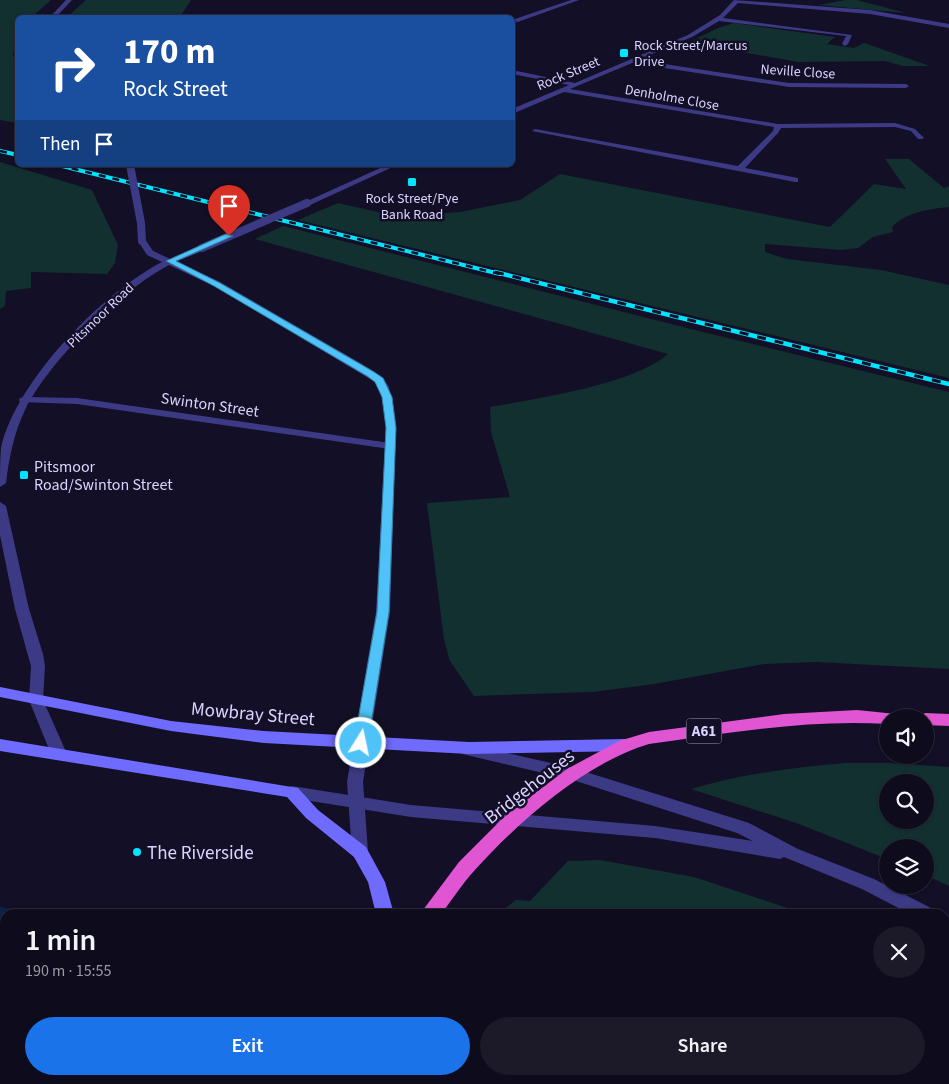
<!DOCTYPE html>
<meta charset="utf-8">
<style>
body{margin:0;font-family:"Source Sans 3",sans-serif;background:#1c1929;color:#f1f3f6;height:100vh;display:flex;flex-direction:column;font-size:19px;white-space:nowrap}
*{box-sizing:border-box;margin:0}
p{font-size:16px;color:#9b9ba3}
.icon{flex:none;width:28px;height:28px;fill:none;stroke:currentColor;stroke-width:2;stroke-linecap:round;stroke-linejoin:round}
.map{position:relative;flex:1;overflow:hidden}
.details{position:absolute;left:0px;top:909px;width:950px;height:176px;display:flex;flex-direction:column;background:#0e0b1c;border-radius:15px 15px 0 0;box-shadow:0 1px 4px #0004,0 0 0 1px #2e2b3b}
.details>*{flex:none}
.top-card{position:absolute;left:15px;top:15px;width:500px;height:152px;border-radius:8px;box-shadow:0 1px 4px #0004,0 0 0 1px #2e2b3b;background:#1a4fa0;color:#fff;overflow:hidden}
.tools{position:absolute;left:879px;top:709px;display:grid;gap:10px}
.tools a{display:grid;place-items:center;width:55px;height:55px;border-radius:50%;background:#0e0b1c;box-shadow:0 1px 4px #0004,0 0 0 1px #2e2b3b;font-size:25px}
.pin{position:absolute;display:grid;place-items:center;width:42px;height:42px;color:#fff;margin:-51px -21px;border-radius:50% 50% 50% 0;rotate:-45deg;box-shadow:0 0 5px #0007}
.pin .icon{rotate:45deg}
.me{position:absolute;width:55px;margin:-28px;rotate:10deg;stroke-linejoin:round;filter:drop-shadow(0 0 4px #0008)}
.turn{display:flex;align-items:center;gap:18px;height:105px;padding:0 25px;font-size:22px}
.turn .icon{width:65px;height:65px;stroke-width:2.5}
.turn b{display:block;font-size:35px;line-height:42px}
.then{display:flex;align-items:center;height:48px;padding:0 25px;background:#0003;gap:10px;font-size:19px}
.round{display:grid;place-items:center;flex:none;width:52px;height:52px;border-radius:26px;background:#1c1929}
.head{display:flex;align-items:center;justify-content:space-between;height:85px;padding:0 25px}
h1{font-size:30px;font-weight:600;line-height:38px}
.cta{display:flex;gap:10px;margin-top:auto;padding:10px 25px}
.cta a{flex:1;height:58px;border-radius:30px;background:#1a73e8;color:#fff;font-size:20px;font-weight:600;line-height:58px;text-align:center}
.cta a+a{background:#1c1929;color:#f1f3f6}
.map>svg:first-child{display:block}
</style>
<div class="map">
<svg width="949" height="1084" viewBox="0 0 949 1084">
<rect width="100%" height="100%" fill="#130f26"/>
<path fill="#12302f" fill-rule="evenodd" d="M0 0H51L32 17 18 18 17 38 13 55 17 64V123L0 120Z
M86 0H191L180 17H67Z
M846 0H857L906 13 818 5Z
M734 23 835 37 827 44 854 48 864 43 930 66H903L885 61 798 62 709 46 683 45 718 28Z
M885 159H909L944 188 949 186V207C930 209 906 212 892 227L893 232 873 237 858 248 841 250 765 244V252L787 259 881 270 949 285V378L298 220 338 203 408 219 433 214 460 212 520 200 560 174 830 227 874 184 906 189Z
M0 162 92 190 118 245 115 263 107 274 31 272V288L6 291 5 306 0 309Z
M283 226 699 331 949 392V669L816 662 764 664 654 684 593 692 474 696 450 661 444 640 427 503 510 497 491 432 490 407C539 398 632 385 668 354L255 239Z
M847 763H890L949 767V886L925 875V848H888L887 859 799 824 691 789C742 774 794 767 847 763ZM888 782H925V820H888Z
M600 860 694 877 806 914H498L516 900 530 901 568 861Z
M945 979 949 981V1084H677V1080H945Z"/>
<path fill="#0c2248" d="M0 907 40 914H5V1080H732L745 1084H0Z"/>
<path fill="#130f26" d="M298 1080H428L427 1084H296Z"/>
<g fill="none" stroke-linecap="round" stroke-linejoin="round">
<path fill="#3d3a85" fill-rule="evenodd" d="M571 0H579L512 24V20Z
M734 0 870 10 949 24V28L870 14 738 3 723 18 852 35 848 44 845 46 842 44 846 36 719 21 692 37 638 60 789 83 906 84 909 86 906 88 789 87 632 63 570 89 778 124 895 123 915 129 924 138 922 139H918L911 131 895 127 781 128 778 133 745 168 798 178V182H795L532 131 535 129 738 166 773 131 774 127 564 92 512 114V109L569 85 512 74V70L575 83 688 35 720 15Z
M387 165H397L310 205 303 203Z
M202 245 205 246V250L173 263 166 261Z
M24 397 77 398 390 443 396 446 390 449 77 404 20 402 19 400 20 398Z
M467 744 573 768 749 823 798 849 874 879 933 909 936 914H910L862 889 784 857 780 859 655 838 411 817 292 798 286 796 284 792 286 788 292 786 411 805 655 826 753 841 737 833 573 780 462 754 459 750 462 746Z
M945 916 949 917V933L945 931Z"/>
<path fill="#3d3a85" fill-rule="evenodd" d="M66 0H72L55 18H49Z
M142 238 145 239 153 251 220 282 362 364 383 378 389 387 396 428 390 612 363 782 368 852 366 857 360 859 354 857 352 852 347 782 376 612 386 428 382 397 375 382 214 286 169 265C121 290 49 361 25 410 14 433 9 458 6 483L0 487C0 474 0 460 1 448 16 381 102 293 162 262L147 255 138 241Z
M0 502 6 506 29 609 43 654 45 666 43 700 67 754 64 758 59 760 54 758 51 754 29 700 31 666 15 609 0 535Z"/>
<path fill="#6f6bff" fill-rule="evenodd" d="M0 687 171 721 264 731 469 742 625 739 630 741 633 745 630 749 625 751 469 754 264 743 171 731 0 697Z
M0 739 298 788 318 810 366 847 385 882 394 914H376L368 882 354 857 306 818 287 797 0 751Z"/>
<path fill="#e055d1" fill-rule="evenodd" d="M857 710 896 714 898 718H888V724C808 719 728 733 649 744 585 763 518 822 474 871 462 884 452 900 441 914H420L459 862 506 815 567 769 619 741 649 732 784 714Z
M925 713 949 714V726L925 725V718H918Z
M346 1080H368L367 1084H345Z"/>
<g stroke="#00e5ff" stroke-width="4">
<path id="rail-far1" d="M0 151 18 155
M58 165 500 274"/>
</g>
<g stroke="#00e5ff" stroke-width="4.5">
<path id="rail" d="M495 272 949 384"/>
</g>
<use href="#rail-far1" stroke="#130f26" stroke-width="2.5" stroke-dasharray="7" stroke-linecap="butt"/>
<use href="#rail" stroke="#130f26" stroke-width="3" stroke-dasharray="9" stroke-linecap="butt"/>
<path stroke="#3d3a85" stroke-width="8" d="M202 248 307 203"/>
<path stroke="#3d3a85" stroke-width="8" d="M130 165 141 223 142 241"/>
</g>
<path fill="#4fc3f7" stroke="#337fa1" d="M226 234 233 236 176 261 220 283 374 372 383 378 392 397 396 428 389 612 368 743 366 747H356L354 743 377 612 386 428 382 397 375 382 367 376 214 286 166 261Z"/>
<g fill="#00e5ff" stroke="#130f26" stroke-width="2">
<rect x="619" y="48" width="10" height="10" rx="2.5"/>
<rect x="407" y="177" width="10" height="10" rx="2.5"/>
<rect x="19" y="470" width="10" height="10" rx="2.5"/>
<circle cx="137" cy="852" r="5"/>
</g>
<g text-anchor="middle" stroke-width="5" stroke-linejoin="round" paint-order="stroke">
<g font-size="14" fill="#d9d4ff" stroke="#130f26" text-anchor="start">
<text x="634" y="50">Rock Street/Marcus<tspan x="634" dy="16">Drive</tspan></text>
<text x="412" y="203" text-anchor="middle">Rock Street/Pye<tspan x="412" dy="16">Bank Road</tspan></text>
</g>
<g font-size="14" fill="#d9d4ff" stroke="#130f26">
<text transform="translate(798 71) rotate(4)" y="5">Neville Close</text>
<text transform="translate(568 73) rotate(-23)" y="5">Rock Street</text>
<text transform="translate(672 97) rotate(10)" y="5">Denholme Close</text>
<text transform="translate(100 315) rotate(-44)" y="5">Pitsmoor Road</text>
</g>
<rect fill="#130f26" stroke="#9e99be" stroke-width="1" x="686.5" y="718.5" width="35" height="25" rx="4"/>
<g font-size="15" font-weight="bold" fill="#d9d4ff">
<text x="704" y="736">A61</text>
</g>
<g font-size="16" fill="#d9d4ff" stroke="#130f26">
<text transform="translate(210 404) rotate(8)" y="6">Swinton Street</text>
</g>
<g font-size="16" fill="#d9d4ff" stroke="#130f26" text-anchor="start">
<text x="34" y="472">Pitsmoor<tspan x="34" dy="18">Road/Swinton Street</tspan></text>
</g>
<g font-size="19" fill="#d9d4ff" stroke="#130f26">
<text transform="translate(253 713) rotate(5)" y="7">Mowbray Street</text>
<text transform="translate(529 786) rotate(-38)" y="7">Bridgehouses</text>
</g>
<g font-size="19" fill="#d9d4ff" stroke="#130f26" text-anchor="start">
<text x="147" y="859">The Riverside</text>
</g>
</g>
</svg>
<div class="tools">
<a><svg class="icon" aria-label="sound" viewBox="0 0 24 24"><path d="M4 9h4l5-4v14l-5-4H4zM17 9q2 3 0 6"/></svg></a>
<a><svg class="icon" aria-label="search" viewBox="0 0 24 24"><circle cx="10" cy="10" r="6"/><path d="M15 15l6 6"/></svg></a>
<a><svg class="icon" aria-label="layers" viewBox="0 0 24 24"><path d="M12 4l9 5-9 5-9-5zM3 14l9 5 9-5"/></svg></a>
</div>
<div class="pin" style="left:229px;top:236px;background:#d93025"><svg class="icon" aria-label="arrive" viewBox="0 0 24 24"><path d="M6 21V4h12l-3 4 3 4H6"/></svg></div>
<svg class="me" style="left:361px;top:743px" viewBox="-20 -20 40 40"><circle r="17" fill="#4fc3f7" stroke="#fff" stroke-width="3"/><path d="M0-11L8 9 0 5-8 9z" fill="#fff"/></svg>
<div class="top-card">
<div class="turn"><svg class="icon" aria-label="right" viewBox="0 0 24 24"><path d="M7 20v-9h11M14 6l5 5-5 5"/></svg><div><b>170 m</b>Rock Street</div></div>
<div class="then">Then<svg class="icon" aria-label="arrive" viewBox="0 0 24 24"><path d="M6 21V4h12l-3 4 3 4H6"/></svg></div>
</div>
<section class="details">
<div class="head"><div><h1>1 min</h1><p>190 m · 15:55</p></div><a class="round"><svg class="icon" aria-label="close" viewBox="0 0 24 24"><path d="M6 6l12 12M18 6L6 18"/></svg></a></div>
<div class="cta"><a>Exit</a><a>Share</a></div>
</section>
</div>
